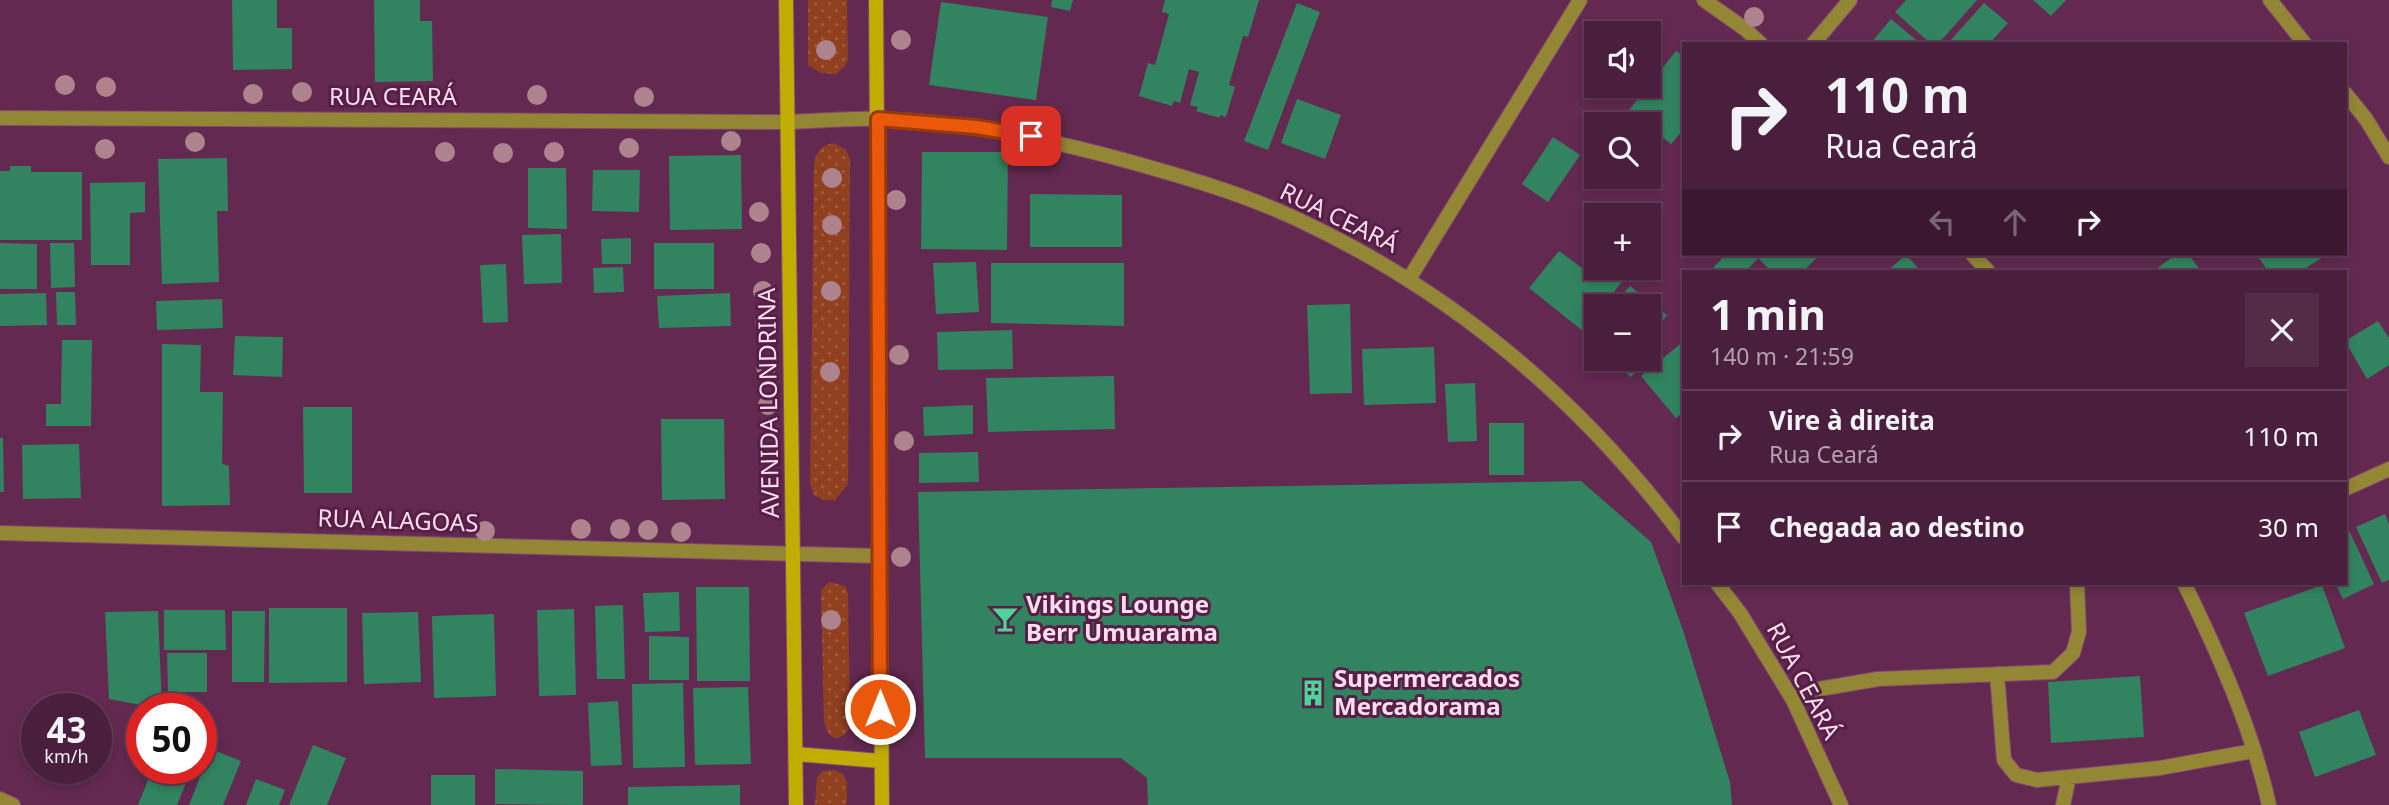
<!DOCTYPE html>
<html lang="pt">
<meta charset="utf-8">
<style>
body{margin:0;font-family:"Noto Sans",sans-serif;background:#542c48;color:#f1f3f6;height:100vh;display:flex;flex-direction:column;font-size:26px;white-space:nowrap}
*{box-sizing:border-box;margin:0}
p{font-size:23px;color:#b2a2b0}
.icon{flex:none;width:38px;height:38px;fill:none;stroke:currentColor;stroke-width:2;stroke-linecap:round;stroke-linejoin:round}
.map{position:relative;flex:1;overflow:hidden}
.sheet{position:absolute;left:1682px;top:270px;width:665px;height:315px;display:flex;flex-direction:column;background:#4a1f3d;border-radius:0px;box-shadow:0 4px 10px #0003,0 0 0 2px #613d57}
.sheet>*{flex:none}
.guide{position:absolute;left:1682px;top:42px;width:665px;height:214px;border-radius:0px;box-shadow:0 4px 10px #0003,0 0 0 2px #613d57;background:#4a1f3d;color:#f1f3f6;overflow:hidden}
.buttons{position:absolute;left:1584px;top:21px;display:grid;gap:14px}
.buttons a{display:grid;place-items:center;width:77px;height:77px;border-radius:0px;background:#4a1f3d;box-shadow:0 4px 10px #0003,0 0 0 2px #613d57;font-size:35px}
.speed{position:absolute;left:21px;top:693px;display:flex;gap:14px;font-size:35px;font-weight:700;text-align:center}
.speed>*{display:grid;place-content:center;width:91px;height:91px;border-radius:50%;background:#4a1f3d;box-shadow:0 4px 10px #0003,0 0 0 2px #613d57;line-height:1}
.speed small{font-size:18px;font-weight:400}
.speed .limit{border:10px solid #d22;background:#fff;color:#111}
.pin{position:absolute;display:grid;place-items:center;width:60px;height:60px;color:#fff;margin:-30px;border-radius:14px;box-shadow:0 4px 10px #0006}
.me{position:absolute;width:77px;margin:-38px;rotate:0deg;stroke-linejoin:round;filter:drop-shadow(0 0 5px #0008)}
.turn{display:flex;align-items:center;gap:24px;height:147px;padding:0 28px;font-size:32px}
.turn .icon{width:91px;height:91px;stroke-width:2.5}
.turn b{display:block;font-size:49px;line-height:60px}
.lanes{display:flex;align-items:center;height:66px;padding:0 28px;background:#0003;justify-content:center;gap:35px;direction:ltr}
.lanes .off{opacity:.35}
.round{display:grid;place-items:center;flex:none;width:74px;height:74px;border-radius:0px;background:#542c48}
.overview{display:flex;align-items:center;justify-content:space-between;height:119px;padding:0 28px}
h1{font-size:42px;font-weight:700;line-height:52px}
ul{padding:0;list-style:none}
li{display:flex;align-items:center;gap:21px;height:91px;padding:0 28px;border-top:2px solid #613d57}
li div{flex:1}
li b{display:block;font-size:26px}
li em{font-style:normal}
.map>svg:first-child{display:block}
</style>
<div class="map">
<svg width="2389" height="805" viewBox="0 0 2389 805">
<defs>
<pattern id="park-dots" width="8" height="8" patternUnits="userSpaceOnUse" patternTransform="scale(1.75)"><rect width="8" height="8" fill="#91401f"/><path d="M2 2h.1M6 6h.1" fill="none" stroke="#a15b40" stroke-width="1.8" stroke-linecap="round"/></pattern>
</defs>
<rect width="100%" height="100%" fill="#632951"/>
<path fill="url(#park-dots)" d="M808 0H847L848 59 845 66 836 74 821 73 808 65Z
M834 143 846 150 850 159 848 484 835 500H823L814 495 810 484 814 162C818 151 821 145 834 143Z
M829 582 845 586 848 593 850 728C838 745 826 738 824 720L821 591Z
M834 770 843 774 847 783V805H815L817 777 823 771Z"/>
<path fill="#31845f" d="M232 0H277V28H292V69L233 70Z
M374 0H420V21H432L433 81 375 82Z
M1052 0H1073L1070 11 1051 7Z
M1165 0H1259L1248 37 1243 36 1229 85 1235 87 1226 117 1220 115V118L1196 111 1198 107 1190 105 1199 72 1189 69 1180 103 1174 101 1172 106 1139 96 1148 63 1155 65 1169 14 1162 12Z
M1906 0H1977L1938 44H1931L1895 12Z
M2033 0H2066L2051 16Z
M941 2 1048 17 1036 100 929 85Z
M1297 3 1320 12 1268 150 1244 141Z
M1984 3 2008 23 1989 44H1954L1950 41Z
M1891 19 1921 44H1870Z
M1676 51 1684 56V129L1671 144 1629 110Z
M1297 99 1341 115 1325 159 1281 143Z
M1553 137 1580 155 1548 202 1522 184Z
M922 152H1008L1007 250 921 249Z
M741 155 742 229 670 230 669 156Z
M227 158 228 211H217L219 282 162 284 158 159Z
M10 166H31V172H82V240H0V171H10Z
M528 168H566L567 229 528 228Z
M593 170H640L639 212 592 211Z
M145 182V212L130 213V265H91L90 183Z
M1030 194 1122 195V247H1030Z
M561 234 562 283 524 284 522 235Z
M631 238V264H602L601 239Z
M0 243 37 244V289H0Z
M50 243H74L75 287 51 288Z
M654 243H714V289H654Z
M1559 251 1582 268 1596 251V268H1627L1631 270 1603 306H1596V315L1583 331 1529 288Z
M1726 254H1821L1803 271H1771L1758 258 1746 271H1717L1713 268Z
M2177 254H2188L2201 271H2153Z
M2266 254H2328L2301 271H2268L2259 258Z
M1906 255 1921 271H1887Z
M976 262 979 312 936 314 933 263Z
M991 263H1124V326L991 323Z
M506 264 508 322 483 323 480 265Z
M623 267 624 292 594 293 593 268Z
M1630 286 1667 315 1648 341V306H1612Z
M56 292H75L76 325H57Z
M46 293 47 325 0 326V294Z
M730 293 731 326 659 328 657 296Z
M222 299 223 328 157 330 156 301Z
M1350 304 1352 393 1310 394 1307 305Z
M2378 321 2389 338V365L2367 379 2345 341Z
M1012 330 1013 369 938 370 937 332Z
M235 336 283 337 282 377 233 375Z
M62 340H92L91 426H46V404H61Z
M1684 341V412L1676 418 1641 376Z
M162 344 201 345 200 392H223L222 464 229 466 230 505 162 506Z
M1434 347 1436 403 1364 405 1362 349Z
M1611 359H1647L1631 377Z
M1114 376 1115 429 988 432 986 378Z
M1475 383 1477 441 1448 442 1445 384Z
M973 405V434L924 436 923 407Z
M303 407H352V493H304Z
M661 419H724L725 499 662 500Z
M1489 423H1524V475H1489Z
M0 438H3L4 492H0Z
M79 444 81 498 23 499 22 445Z
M978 452 979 482 919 483V453Z
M1581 481 1651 542 1683 630 1730 782 1732 805H1148L1147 778 1121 758H925L918 492Z
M2385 514 2389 524V580L2382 583 2356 527Z
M2348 528 2374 584 2343 599 2335 583H2345V530Z
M2322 585 2345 648 2268 676 2244 613Z
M696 587H749L750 681H697Z
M679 592 680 631 645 632 643 593Z
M623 605 625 679H597L595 606Z
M269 608H347V682L269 683Z
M574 609 576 695 539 696 537 610Z
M164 610H225L226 650H164Z
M158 611 162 709 109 699 105 612Z
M232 611H265L264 682H232Z
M418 612 421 682 364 684 362 613Z
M494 614 496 696 434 698 432 616Z
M649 636 689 637V680H649Z
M167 653H207V692H168Z
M2140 676 2144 737 2051 743 2048 682Z
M683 683 685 767 633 768 632 684Z
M748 687 751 764 695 765 693 688Z
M618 701 622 765 591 766 588 703Z
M2359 710 2376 755 2315 777 2299 732Z
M313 745 346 758 327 805H289Z
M211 749 241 761 223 805H189Z
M153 768H192L177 805H138Z
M495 769 583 771V805L495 804Z
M431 775H475V805H431Z
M256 779 285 790 279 805H246Z
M740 785V805H628V787Z"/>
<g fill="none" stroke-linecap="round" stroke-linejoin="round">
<g stroke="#7f4a6e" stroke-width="16">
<path id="minor" d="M1704 0 1745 29 1761 44
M2270 0 2305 44
M1813 44 1850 0
M2345 93 2366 119 2389 157
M0 118 786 122C818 121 850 118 881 119 966 122 1049 139 1131 162 1188 178 1247 195 1301 221 1456 294 1581 400 1684 538
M1972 254 1988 271
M1409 279 1580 0
M2345 489 2389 469
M0 533 880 556
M1717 583 1740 613 1793 700 1841 805
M2184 583C2218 653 2252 728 2269 805
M1997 674 2004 760 2016 775 2037 780 2160 768 2253 751
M1793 700 1819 689 1878 679 2053 672 2073 653 2079 632 2077 583
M2063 805 2069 777"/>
</g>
<g stroke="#7f4a6e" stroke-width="16">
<path id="tertiary" d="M0 799 13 805"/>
</g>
<g stroke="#7f4a6e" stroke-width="16">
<path id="secondary" d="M786 0 796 805
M876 0 882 805
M796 754 880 761"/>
</g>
<use href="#minor" stroke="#938736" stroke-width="14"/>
<use href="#tertiary" stroke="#938736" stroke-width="14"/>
<use href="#secondary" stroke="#c0ad00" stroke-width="14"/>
</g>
<g fill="#ae838e">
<circle cx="1754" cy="17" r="10"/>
<circle cx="901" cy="40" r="10"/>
<circle cx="826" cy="50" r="10"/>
<circle cx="65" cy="85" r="10"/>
<circle cx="106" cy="87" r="10"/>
<circle cx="302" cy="92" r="10"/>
<circle cx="253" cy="94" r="10"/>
<circle cx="537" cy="95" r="10"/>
<circle cx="644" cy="97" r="10"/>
<circle cx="731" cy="141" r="10"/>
<circle cx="195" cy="142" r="10"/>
<circle cx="629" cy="148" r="10"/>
<circle cx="105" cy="149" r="10"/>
<circle cx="445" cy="152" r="10"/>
<circle cx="554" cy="152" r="10"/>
<circle cx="503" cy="153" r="10"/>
<circle cx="832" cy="178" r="10"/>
<circle cx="896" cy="200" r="10"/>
<circle cx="759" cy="212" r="10"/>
<circle cx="832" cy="225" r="10"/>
<circle cx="761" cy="253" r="10"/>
<circle cx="763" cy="291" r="10"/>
<circle cx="831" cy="291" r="10"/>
<circle cx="765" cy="322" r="10"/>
<circle cx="899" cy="355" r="10"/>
<circle cx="766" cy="367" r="10"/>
<circle cx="830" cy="372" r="10"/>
<circle cx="768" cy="405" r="10"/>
<circle cx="904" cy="441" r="10"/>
<circle cx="581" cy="529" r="10"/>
<circle cx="620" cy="529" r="10"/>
<circle cx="648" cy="530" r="10"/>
<circle cx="485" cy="531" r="10"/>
<circle cx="681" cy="532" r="10"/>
<circle cx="901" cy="557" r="10"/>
<circle cx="831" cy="620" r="10"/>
</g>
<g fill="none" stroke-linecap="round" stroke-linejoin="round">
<g stroke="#983908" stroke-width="18">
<path id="route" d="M880 709 878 119 976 127 1031 136"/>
</g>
<use href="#route" stroke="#ea580c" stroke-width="12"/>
</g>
<defs>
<g id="bar-bare" transform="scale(2.1)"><path d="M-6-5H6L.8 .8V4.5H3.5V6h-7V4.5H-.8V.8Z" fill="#4ed399" stroke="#571e46" stroke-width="2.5" paint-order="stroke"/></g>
<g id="building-bare" transform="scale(2.1)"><path d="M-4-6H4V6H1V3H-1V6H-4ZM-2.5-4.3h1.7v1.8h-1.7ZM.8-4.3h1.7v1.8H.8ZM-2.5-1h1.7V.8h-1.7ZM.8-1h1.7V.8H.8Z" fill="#4ed399" stroke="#571e46" stroke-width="2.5" paint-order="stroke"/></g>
</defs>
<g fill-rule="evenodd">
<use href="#bar-bare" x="1005" y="619"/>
<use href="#building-bare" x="1313" y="693"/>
</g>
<g text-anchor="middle" stroke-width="6" stroke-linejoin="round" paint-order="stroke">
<g font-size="24" fill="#fcdef0" stroke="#571e46">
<text x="393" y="105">RUA CEARÁ</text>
<text transform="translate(1339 218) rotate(26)" y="8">RUA CEARÁ</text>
<text transform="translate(769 403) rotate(-91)" y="8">AVENIDA LONDRINA</text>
<text transform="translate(398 521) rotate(2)" y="8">RUA ALAGOAS</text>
<text transform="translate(1803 681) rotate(62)" y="8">RUA CEARÁ</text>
</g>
<g font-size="24" font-weight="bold" fill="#fcdef0" stroke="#571e46" text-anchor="start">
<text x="1026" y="613">Vikings Lounge<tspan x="1026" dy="28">Berr Umuarama</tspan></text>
<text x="1334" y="687">Supermercados<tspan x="1334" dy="28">Mercadorama</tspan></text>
</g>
</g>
</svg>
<div class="buttons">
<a><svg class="icon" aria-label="sound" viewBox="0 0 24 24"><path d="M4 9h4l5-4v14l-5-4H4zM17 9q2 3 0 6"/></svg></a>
<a><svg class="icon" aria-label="search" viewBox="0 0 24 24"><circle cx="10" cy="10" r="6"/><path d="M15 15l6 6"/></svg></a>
<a>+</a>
<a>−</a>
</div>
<div class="speed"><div>43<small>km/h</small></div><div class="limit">50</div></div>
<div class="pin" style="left:1031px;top:136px;background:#d93025"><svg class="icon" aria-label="arrive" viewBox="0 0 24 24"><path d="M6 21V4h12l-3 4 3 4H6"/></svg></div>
<svg class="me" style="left:880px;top:709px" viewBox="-20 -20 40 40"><circle r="17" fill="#ea580c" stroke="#fff" stroke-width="3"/><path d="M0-11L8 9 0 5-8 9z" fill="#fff"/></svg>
<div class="guide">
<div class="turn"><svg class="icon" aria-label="right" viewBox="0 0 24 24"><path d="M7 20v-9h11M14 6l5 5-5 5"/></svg><div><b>110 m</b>Rua Ceará</div></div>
<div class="lanes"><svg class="icon off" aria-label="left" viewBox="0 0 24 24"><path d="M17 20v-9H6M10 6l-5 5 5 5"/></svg><svg class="icon off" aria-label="ahead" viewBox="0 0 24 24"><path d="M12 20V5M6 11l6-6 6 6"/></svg><svg class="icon" aria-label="right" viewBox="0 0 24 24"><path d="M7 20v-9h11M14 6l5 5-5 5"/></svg></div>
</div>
<section class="sheet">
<div class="overview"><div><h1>1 min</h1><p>140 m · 21:59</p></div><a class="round"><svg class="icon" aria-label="close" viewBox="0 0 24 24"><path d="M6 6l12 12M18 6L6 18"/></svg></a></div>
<ul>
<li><svg class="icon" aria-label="right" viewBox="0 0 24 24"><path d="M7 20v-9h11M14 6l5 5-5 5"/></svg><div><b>Vire à direita</b><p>Rua Ceará</p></div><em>110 m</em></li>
<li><svg class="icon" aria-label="arrive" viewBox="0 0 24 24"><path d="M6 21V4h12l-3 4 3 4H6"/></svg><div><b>Chegada ao destino</b></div><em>30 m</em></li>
</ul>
</section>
</div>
